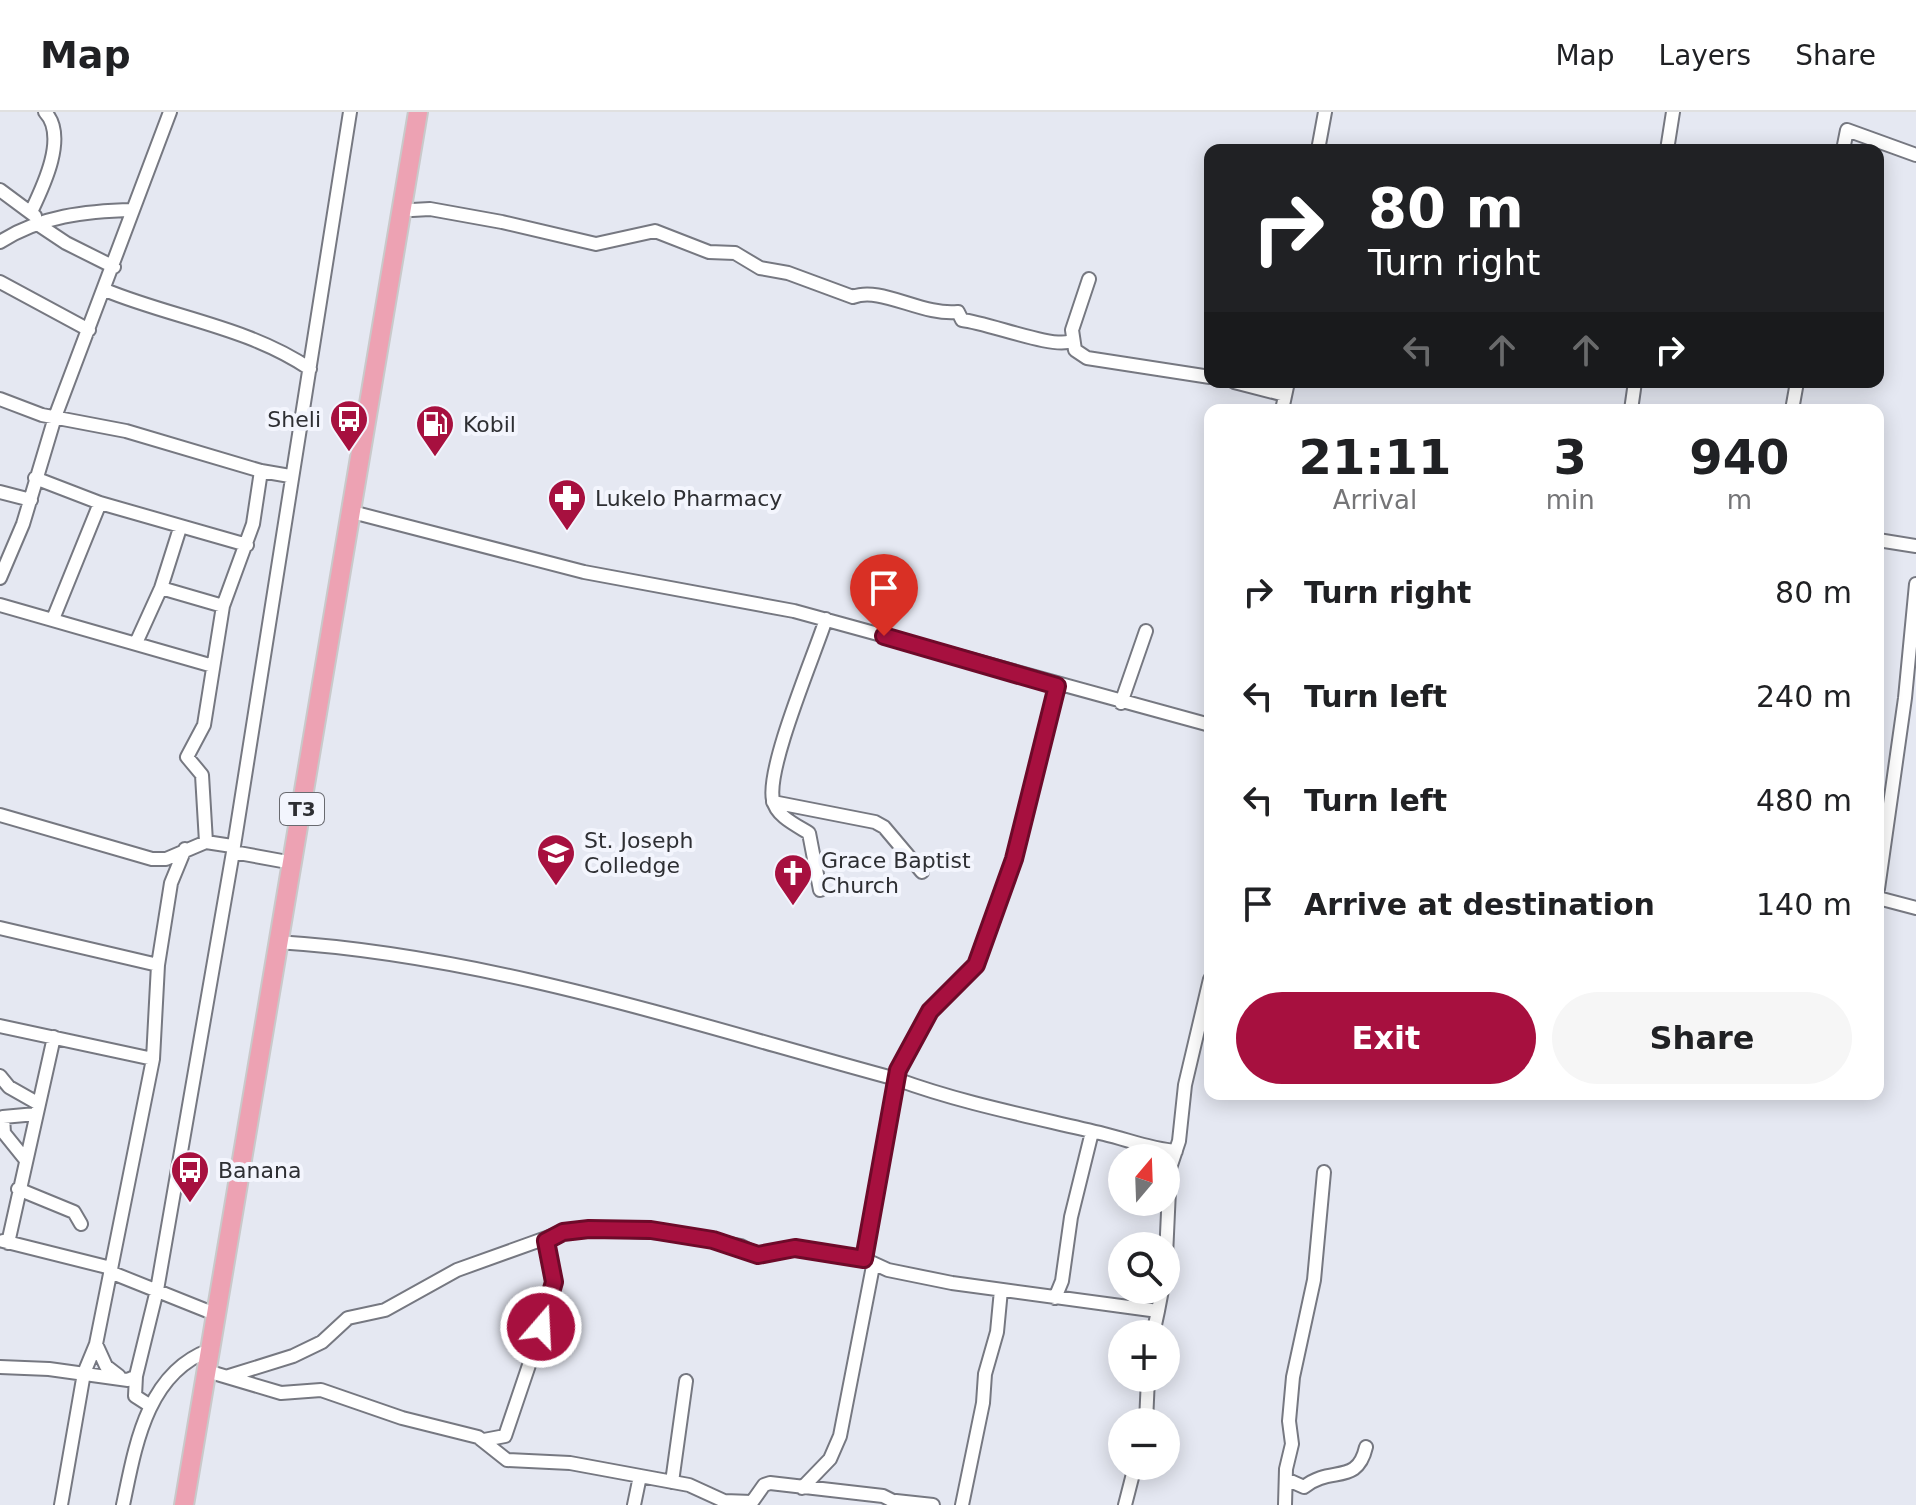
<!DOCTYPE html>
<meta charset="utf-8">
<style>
body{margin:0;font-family:"DejaVu Sans",sans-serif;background:#f6f6f6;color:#202124;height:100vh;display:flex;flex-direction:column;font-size:30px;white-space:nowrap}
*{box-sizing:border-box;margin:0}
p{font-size:26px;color:#757577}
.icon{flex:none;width:44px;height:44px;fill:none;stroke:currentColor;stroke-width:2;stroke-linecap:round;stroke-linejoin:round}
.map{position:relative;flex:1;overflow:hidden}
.side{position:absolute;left:1204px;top:292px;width:680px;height:696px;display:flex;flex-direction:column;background:#fff;border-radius:16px;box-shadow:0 4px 20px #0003}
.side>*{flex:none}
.hud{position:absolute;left:1204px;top:32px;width:680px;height:244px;border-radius:16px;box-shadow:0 4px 20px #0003;background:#202124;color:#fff;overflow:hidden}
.needle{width:52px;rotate:19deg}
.controls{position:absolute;left:1108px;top:1032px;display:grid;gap:16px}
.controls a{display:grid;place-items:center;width:72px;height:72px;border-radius:50%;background:#fff;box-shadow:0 4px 20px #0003;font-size:40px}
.pin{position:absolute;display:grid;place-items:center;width:68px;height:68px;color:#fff;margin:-82px -34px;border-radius:50% 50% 50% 0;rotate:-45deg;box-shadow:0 0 8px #0007}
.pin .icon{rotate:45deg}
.me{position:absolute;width:88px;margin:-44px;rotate:19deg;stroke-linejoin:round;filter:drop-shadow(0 0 6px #0008)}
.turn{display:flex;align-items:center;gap:28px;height:168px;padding:0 32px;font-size:36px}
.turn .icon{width:104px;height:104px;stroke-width:2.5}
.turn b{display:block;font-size:56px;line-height:68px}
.lanes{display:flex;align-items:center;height:76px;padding:0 32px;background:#0003;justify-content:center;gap:40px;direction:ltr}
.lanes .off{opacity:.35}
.eta{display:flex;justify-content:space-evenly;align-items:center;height:136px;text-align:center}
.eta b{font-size:48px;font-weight:800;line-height:56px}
.button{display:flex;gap:16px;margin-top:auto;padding:16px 32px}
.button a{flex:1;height:92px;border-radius:48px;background:#a7103f;color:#fff;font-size:32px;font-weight:800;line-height:92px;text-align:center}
.button a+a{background:#f6f6f6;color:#202124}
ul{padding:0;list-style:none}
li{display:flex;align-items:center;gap:24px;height:104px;padding:0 32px}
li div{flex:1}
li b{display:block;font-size:30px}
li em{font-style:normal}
header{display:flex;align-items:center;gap:48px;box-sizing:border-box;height:112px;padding:0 40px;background:#fff;border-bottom:2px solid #e0e0e0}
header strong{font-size:38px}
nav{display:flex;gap:44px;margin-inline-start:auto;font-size:28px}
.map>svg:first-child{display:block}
</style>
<header>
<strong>Map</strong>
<nav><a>Map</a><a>Layers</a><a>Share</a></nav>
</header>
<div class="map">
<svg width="1916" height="1393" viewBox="0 0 1916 1393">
<rect width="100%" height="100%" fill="#e5e8f2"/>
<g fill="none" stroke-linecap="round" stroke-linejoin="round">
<g stroke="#767881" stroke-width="16">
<path id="minor" d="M1318 38 1325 0
M1667 38 1673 0
M1843 38 1847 18 1916 43
M0 78 35 104
M412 98 430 97 502 110 596 132 655 119 709 140 735 141 760 156 788 161 853 185C881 174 922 204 958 200L962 208C989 211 1053 237 1071 229
M31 100C43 75 68 24 45 0
M36 111 66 131 114 155
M0 130C40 104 86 99 133 98
M1089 167 1072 218 1075 238 1087 246 1210 265
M0 170 89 218
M105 178C173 206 248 215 310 257
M1234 270 1285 283
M0 287 42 303 126 319 261 359 290 364
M1282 298 1288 270
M1631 298 1635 270
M1792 298 1797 270
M35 366 100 391 247 433
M0 380 31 388
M352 400 584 460 794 499 1210 613
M1878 428 1916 434
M0 466 23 412 55 305 170 0
M161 476 223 494
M0 493 213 554
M53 507 100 391
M136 531 161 476 180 416
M1121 591 1146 519
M773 690 875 710 884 715 922 760
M0 703 152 747H166L206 730 232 734
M206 730 202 663 187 645 204 613 223 494 253 412 261 359
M233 740 293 751
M1878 777 1905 586 1916 472
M820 778 809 721C796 713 776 704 773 688 766 656 814 544 826 507
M1878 786 1916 796
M0 816 158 853
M277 830C489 843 692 912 896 967 964 992 1034 1005 1104 1022 1129 1028 1150 1037 1176 1039
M0 914 153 947
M0 964 9 975 39 992
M25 1047 4 1021 3 1005 36 1002
M18 1077 74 1100 81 1112
M3 1129 111 1156
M8 1131 54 925
M1166 1144 1170 1056 1179 1029 1185 973 1210 867
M864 1147 898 958 930 899 976 853 1014 747 1057 574
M110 1160 215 1202
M1055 1186 1062 1169 1071 1105 1092 1020
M1158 1199 1162 1178
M96 1232 106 1254 119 1264
M0 1255 49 1257 128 1268 136 1264
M207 1259 281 1281 321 1278 402 1306 478 1325 507 1348 570 1351 689 1373 724 1389 752 1390 764 1373 770 1371 883 1384 901 1393
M229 1264 293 1244 322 1230 348 1206 385 1198 457 1158 563 1120 589 1117 671 1121 741 1134 758 1143 802 1136 864 1147 888 1158 952 1171 1158 1199 1153 1222
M149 1293 135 1284 136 1264 157 1178 233 740 350 0
M1146 1310 1148 1266
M484 1328 505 1324 552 1185 554 1166 546 1129
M1286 1367 1304 1375C1331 1353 1357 1374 1366 1335
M672 1370 686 1269
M802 1376 830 1347 840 1324 873 1154
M896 1389 933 1393
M61 1393 84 1261 96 1232 153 947 158 853 171 771 185 737
M123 1393C135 1336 146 1261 210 1238
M634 1393 640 1364
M962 1393 983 1291 985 1262 997 1220 1001 1178
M1125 1393 1135 1354
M1285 1393 1286 1357 1292 1332 1289 1309 1293 1265 1314 1168 1324 1060"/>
</g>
<g stroke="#c9c9ca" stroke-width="22">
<path id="highway" d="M184 1393 418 0"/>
</g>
<use href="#minor" stroke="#fff" stroke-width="12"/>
<use href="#highway" stroke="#eda2b3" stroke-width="18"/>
</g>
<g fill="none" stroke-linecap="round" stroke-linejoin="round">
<g stroke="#6d0a29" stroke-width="20">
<path id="route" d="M541 1215 554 1170 546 1129 563 1120 589 1117 651 1118 713 1128 758 1143 795 1136 864 1147 898 958 930 899 976 853 1014 747 1057 574 884 524"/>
</g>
<use href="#route" stroke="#a7103f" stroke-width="14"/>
</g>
<defs>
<g id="bus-pin" transform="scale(2)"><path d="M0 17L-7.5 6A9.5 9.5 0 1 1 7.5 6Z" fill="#a7103f" stroke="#f3f5fd"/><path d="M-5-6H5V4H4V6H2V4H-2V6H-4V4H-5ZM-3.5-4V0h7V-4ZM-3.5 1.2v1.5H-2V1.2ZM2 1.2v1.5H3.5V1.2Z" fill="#fff"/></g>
<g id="fuel-pin" transform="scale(2)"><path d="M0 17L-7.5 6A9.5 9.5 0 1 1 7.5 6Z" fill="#a7103f" stroke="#f3f5fd"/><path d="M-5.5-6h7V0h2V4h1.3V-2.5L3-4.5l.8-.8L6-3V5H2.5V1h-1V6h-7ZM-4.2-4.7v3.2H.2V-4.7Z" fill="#fff"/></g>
<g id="pharmacy-pin" transform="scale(2)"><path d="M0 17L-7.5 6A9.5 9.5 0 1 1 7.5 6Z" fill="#a7103f" stroke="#f3f5fd"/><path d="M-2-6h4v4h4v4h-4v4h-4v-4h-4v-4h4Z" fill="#fff"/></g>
<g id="university-pin" transform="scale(2)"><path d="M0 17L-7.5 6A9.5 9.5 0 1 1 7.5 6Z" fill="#a7103f" stroke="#f3f5fd"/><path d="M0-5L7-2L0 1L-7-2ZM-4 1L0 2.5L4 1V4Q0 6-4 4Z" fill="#fff"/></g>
<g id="church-pin" transform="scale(2)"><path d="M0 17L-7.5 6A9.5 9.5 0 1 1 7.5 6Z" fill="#a7103f" stroke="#f3f5fd"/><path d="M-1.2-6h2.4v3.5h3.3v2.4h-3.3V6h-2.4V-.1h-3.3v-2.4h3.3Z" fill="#fff"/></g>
</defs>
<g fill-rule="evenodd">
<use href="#bus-pin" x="349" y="307"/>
<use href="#fuel-pin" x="435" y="312"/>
<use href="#pharmacy-pin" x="567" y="386"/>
<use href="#university-pin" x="556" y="741"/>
<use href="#church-pin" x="793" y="761"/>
<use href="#bus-pin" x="190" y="1058"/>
</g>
<g text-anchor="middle" stroke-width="8" stroke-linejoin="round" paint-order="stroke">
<rect fill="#f3f5fd" stroke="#696a70" stroke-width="2" x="280" y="681" width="44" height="32" rx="6"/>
<g font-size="20" font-weight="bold" fill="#2e2f33">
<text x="302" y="704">T3</text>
</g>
<g font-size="22" fill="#2e2f33" stroke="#f3f5fd" text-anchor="start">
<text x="321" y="315" text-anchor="end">Sheli</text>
<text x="463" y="320">Kobil</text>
<text x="595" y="394">Lukelo Pharmacy</text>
<text x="584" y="736">St. Joseph<tspan x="584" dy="25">Colledge</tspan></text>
<text x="821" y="756">Grace Baptist<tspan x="821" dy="25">Church</tspan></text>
<text x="218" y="1066">Banana</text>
</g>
</g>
</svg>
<div class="controls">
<a><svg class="needle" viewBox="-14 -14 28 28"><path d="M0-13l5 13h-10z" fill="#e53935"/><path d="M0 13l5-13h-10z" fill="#757577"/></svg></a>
<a><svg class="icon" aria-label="search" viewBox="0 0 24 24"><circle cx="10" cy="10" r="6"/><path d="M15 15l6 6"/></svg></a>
<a>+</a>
<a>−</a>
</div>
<div class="pin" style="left:884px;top:524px;background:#d93025"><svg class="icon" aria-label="arrive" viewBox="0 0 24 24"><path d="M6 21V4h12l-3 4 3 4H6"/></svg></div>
<svg class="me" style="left:541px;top:1215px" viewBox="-20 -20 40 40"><circle r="17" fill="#a7103f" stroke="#fff" stroke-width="3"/><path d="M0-11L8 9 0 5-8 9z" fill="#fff"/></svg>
<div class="hud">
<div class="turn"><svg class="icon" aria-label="right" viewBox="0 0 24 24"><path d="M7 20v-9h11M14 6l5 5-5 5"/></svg><div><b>80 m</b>Turn right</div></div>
<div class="lanes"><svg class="icon off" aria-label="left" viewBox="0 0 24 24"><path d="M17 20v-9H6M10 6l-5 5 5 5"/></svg><svg class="icon off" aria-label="ahead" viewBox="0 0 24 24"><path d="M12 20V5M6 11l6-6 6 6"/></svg><svg class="icon off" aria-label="ahead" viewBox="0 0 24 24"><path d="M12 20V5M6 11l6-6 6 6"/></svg><svg class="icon" aria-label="right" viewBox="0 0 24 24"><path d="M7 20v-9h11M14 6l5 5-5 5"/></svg></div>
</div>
<section class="side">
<div class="eta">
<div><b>21:11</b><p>Arrival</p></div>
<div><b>3</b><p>min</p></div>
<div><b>940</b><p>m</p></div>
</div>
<ul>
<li><svg class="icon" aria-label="right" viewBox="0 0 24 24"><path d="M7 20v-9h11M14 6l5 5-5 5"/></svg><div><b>Turn right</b></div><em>80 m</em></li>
<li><svg class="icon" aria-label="left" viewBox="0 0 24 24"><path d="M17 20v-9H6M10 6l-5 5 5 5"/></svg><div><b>Turn left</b></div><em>240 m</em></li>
<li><svg class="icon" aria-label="left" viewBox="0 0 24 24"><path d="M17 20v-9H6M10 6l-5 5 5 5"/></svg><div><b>Turn left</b></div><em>480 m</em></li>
<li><svg class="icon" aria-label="arrive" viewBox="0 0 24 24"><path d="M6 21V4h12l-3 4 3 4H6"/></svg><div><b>Arrive at destination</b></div><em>140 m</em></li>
</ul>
<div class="button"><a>Exit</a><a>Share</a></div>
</section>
</div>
